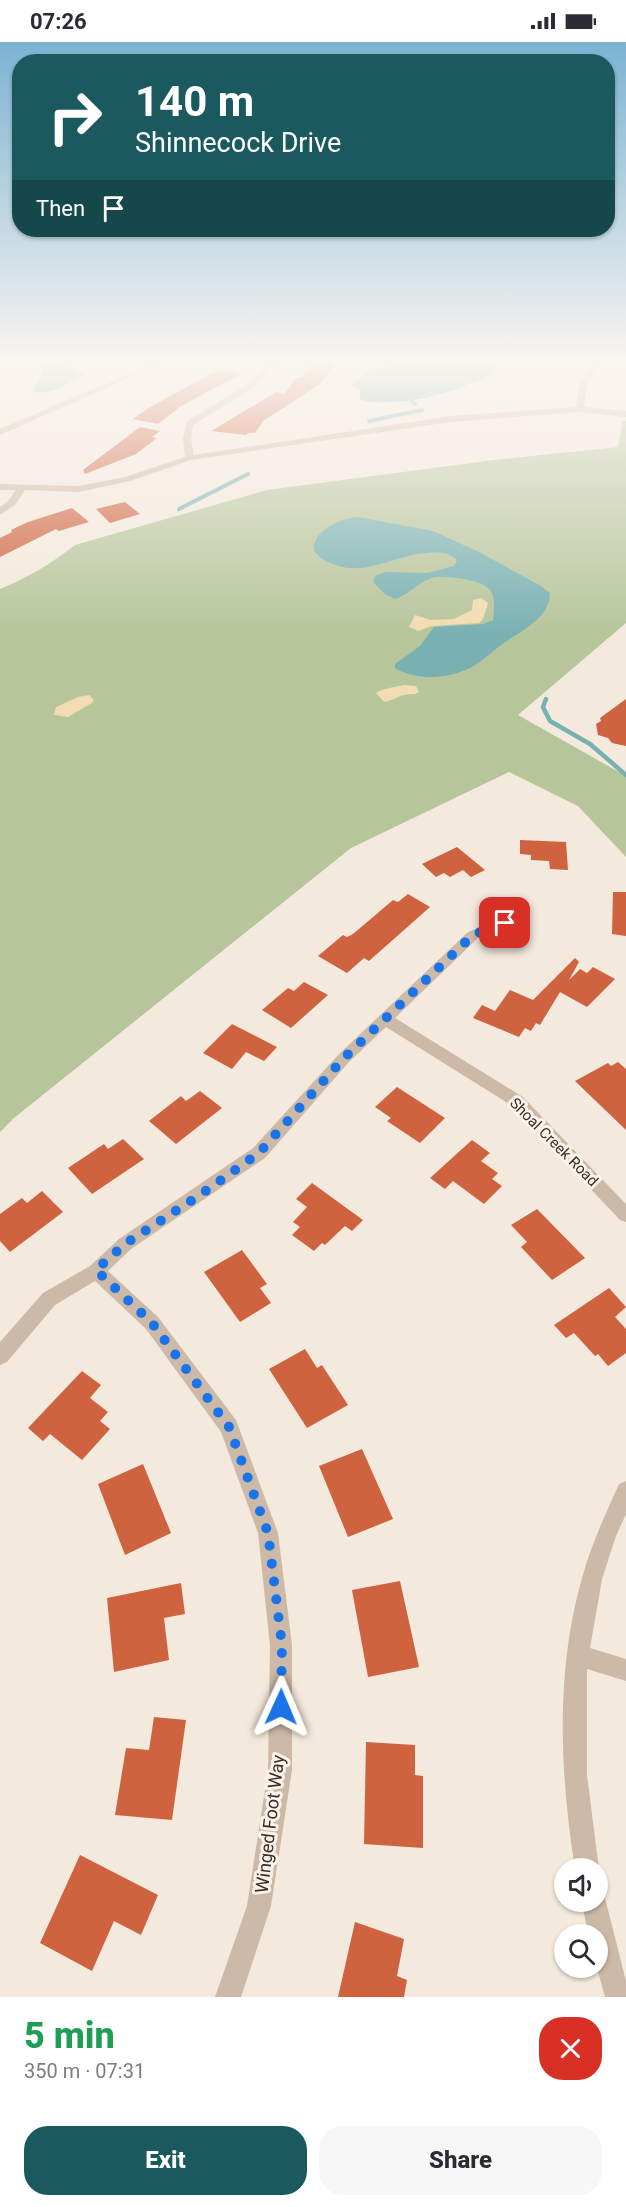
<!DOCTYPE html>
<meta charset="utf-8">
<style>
body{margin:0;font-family:Roboto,sans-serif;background:#f7f7f7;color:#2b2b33;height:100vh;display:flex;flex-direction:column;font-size:22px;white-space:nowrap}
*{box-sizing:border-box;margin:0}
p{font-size:20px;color:#7c7c81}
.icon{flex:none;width:33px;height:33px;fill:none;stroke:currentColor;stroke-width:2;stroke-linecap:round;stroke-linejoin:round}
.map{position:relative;height:1955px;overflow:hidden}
.drawer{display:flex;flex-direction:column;background:#fff;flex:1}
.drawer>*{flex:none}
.hud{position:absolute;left:12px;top:12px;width:603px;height:183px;border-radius:24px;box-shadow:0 2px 4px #0004;background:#1a5a5e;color:#fff;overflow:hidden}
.buttons{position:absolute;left:554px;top:1816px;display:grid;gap:12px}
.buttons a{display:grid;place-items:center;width:54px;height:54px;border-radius:50%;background:#fff;box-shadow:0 2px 4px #0004;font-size:30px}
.pin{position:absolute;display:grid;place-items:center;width:51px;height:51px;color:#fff;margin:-26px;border-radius:12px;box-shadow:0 3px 9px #0006}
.me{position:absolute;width:66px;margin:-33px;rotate:1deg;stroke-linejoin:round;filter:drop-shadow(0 0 4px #0008)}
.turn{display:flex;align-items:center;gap:21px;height:126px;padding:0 24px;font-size:27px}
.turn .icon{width:78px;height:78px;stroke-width:2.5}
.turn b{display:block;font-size:42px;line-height:51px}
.then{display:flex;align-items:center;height:57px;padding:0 24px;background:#0003;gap:12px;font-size:22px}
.round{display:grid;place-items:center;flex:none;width:63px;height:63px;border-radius:24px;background:#f7f7f7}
.summary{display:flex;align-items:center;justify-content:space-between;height:102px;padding:0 24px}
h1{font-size:36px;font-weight:800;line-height:45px;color:#1e9e55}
.action{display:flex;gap:12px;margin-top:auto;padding:12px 24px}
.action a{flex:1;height:69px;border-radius:24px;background:#1a5a5e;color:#fff;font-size:24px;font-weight:800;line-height:69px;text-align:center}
.action a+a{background:#f7f7f7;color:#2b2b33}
.status{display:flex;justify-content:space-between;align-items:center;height:42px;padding:0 30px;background:#fff;direction:ltr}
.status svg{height:16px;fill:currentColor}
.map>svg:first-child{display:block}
</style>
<div class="status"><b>07:26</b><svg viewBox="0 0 49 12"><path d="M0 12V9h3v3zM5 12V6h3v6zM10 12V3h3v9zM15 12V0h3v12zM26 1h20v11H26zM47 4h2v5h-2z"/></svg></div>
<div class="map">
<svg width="626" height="1955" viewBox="0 0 626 1955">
<rect width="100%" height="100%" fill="#f4e9dd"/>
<path fill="#b7c59b" d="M623 378 626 379V581L518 673 626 734V815L578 764 509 730 351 806 14 1076 0 1090V547C29 535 51 522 75 503L267 448 494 418 618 405Z"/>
<path fill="#f2dcb1" d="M481 556 488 561 483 577 479 581 432 584 418 589 409 585 415 573 431 578 454 577 472 568 473 558Z
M404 643 416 644 419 650C413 654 410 651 404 653 396 655 392 659 384 660L376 651C380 647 396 645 404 643Z
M89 653 94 658 92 661 68 675 54 673 56 665 78 655Z"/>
<path fill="#79b1b3" d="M38 319H60L84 332C71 340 50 354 34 350L33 346C41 337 45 330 38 319Z
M413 319H497C495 337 479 337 466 343 435 356 401 362 368 360L360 357V348L352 343 371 328Z
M357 475 433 489 479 510 541 544 550 551C550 577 519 590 501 603 489 612 478 624 463 629 443 637 414 638 395 626V622L420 604 434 585 483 582 493 578C494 569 496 554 489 547 482 538 442 532 431 536 418 541 408 553 395 557L385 552 373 540 375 534 385 530 427 531 454 524 457 518C436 497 385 525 359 526 347 527 335 524 324 518 319 515 313 510 314 504 316 487 343 476 357 475Z"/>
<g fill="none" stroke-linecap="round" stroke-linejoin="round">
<path stroke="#79b1b3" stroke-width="4" d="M411 358 415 362
M369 379 422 368
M179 467 248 432"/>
<path stroke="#79b1b3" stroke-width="4.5" d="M546 657 543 665 550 679 590 702 626 733"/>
</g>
<path fill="#cf6340" d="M315 319 335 322 320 342 263 379 255 391H248L246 393 211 389 276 350 284 352 297 335 300 336Z
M221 326 241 332 181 364 158 382 133 377 147 367Z
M140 385 160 389 152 395 157 396 136 412 85 432 83 428Z
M125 460 140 472 110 481 96 467Z
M72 466 89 480 59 489 56 487 0 515V496L12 490 11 488 28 480Z
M626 657V704L612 701 608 696 598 693 596 682 601 679 600 676Z
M520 798 566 800 568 828 550 827 549 819 531 818V813L520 812Z
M457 805 485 828 471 835 463 828 450 835 444 831 436 835 422 822Z
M613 850H626V894L612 892Z
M408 852 430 865 369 919 364 916 347 931 318 914 343 893 347 895 353 892 393 858 398 860Z
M575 916 579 920 569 938 580 927 587 931 593 925 615 937 587 965 560 950 540 983 536 981 531 989 525 986 519 995 473 976 482 963 495 969 510 948 533 958Z
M304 940 328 953 291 986 262 968 288 946 294 949Z
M232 982 273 1003 277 1005 264 1019 246 1010 232 1027 203 1011Z
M618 1020 626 1027V1088L575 1039 608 1021 611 1024Z
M397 1045 445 1076 420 1101 387 1079 391 1076 375 1065Z
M200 1049 222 1066 176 1102 149 1079 181 1054 186 1059Z
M123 1097 144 1117 92 1152 68 1126 104 1102 108 1107Z
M472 1098 490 1111 481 1119 498 1131 492 1137 502 1144 484 1162 453 1139 445 1147 430 1136Z
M312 1141 363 1178 352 1189 345 1184 325 1203 322 1201 314 1209 292 1193 300 1185 293 1180 307 1165 296 1157Z
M42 1149 63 1170 10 1210 0 1199V1172L22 1156 27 1161Z
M537 1167 585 1216 552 1238 521 1205 527 1200 511 1183Z
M242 1208 267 1242 260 1246 271 1261 240 1280 204 1230Z
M609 1246 626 1265 615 1275 626 1287V1311L608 1324 598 1312 595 1314 574 1291 566 1296 554 1283Z
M305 1307 317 1326 322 1323 348 1363 307 1386 269 1327Z
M82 1329 101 1343 90 1356 108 1370 100 1379 110 1387 82 1418 50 1392 43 1399 28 1386Z
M362 1407 393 1477 348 1495 319 1424Z
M143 1422 171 1491 125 1513 98 1442Z
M400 1539 419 1625 368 1635 352 1548Z
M181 1541 185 1572 164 1576 169 1618 114 1630 107 1556Z
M154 1675 186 1678 172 1778 115 1773 126 1706 149 1708Z
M366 1700 415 1703V1733L423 1734V1806L364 1802Z
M80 1813 158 1853 141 1893 114 1879 92 1929 40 1901Z
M355 1880 404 1897 397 1934 407 1938 404 1955H338Z"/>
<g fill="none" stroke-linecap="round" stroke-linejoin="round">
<path fill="#cdb9a7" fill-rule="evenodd" d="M158 319H168L0 393V387Z
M274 319H282L251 347 193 383 191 397 194 413 451 374 576 365 579 343 593 319H601L587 343 584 365 626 369V375L580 370 451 380 191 418 130 439 79 450 25 448 15 463 0 473V465L8 459 16 448H0V442L79 444 125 435 185 415 183 397 186 380 245 344Z
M505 876 512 881 510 884 478 896 395 976 523 1055 626 1162V1180L620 1178 511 1063 386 985 349 1020 265 1116 131 1207 108 1229 158 1275 236 1378 278 1491 292 1603V1728L271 1864 241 1955H215L247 1864 268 1728 270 1603 258 1491 221 1390 146 1287 95 1239 55 1263 7 1320 0 1323V1300L43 1251 90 1224 119 1197 253 1106 339 1012 468 890Z
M626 1439V1472L616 1494 602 1537 590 1606 626 1617V1639L587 1627V1733L599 1827 597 1832V1827H575C560 1731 555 1630 582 1536 591 1503 605 1473 619 1442Z
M597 1849 603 1851 606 1860 626 1939V1955H605L597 1926V1893H588L582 1860H597Z"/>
</g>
<linearGradient id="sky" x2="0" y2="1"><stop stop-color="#7bb3d3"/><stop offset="0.54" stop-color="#faf5f0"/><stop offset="1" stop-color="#faf5f0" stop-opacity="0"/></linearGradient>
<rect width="626" height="592" fill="url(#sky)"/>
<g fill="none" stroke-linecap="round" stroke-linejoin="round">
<path stroke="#1a73e8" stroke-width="10" stroke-dasharray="0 18" d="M281 1665 282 1603 268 1491 229 1385 152 1281 96 1228 125 1202 200 1153 259 1111 344 1016 473 893 505 881"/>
</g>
<g text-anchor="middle" stroke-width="6" stroke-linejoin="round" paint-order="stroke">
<g font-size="15" fill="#392e28" stroke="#fbf3ea">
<text transform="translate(554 1100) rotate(45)" y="5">Shoal Creek Road</text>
</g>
<g font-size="18" fill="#392e28" stroke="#fbf3ea">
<text transform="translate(270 1782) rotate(-83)" y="6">Winged Foot Way</text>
</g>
</g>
</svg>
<div class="buttons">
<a><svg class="icon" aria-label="sound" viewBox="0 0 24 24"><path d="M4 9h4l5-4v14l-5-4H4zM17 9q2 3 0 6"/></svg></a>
<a><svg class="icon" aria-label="search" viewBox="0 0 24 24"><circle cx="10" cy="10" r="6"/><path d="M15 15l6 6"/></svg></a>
</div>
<div class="pin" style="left:505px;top:881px;background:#d93025"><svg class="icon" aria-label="arrive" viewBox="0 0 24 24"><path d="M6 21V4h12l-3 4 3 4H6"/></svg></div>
<svg class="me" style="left:281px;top:1665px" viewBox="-20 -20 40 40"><path d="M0-17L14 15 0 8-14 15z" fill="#1a73e8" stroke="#fff" stroke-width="4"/></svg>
<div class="hud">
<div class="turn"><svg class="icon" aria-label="right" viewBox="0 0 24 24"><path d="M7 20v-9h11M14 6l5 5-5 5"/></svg><div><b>140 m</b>Shinnecock Drive</div></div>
<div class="then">Then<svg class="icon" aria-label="arrive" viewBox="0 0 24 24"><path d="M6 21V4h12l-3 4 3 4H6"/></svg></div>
</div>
</div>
<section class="drawer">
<div class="summary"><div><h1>5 min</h1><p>350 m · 07:31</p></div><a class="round" style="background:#d93025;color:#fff"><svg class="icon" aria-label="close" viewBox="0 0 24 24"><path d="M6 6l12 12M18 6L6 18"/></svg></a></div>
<div class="action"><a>Exit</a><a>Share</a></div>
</section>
